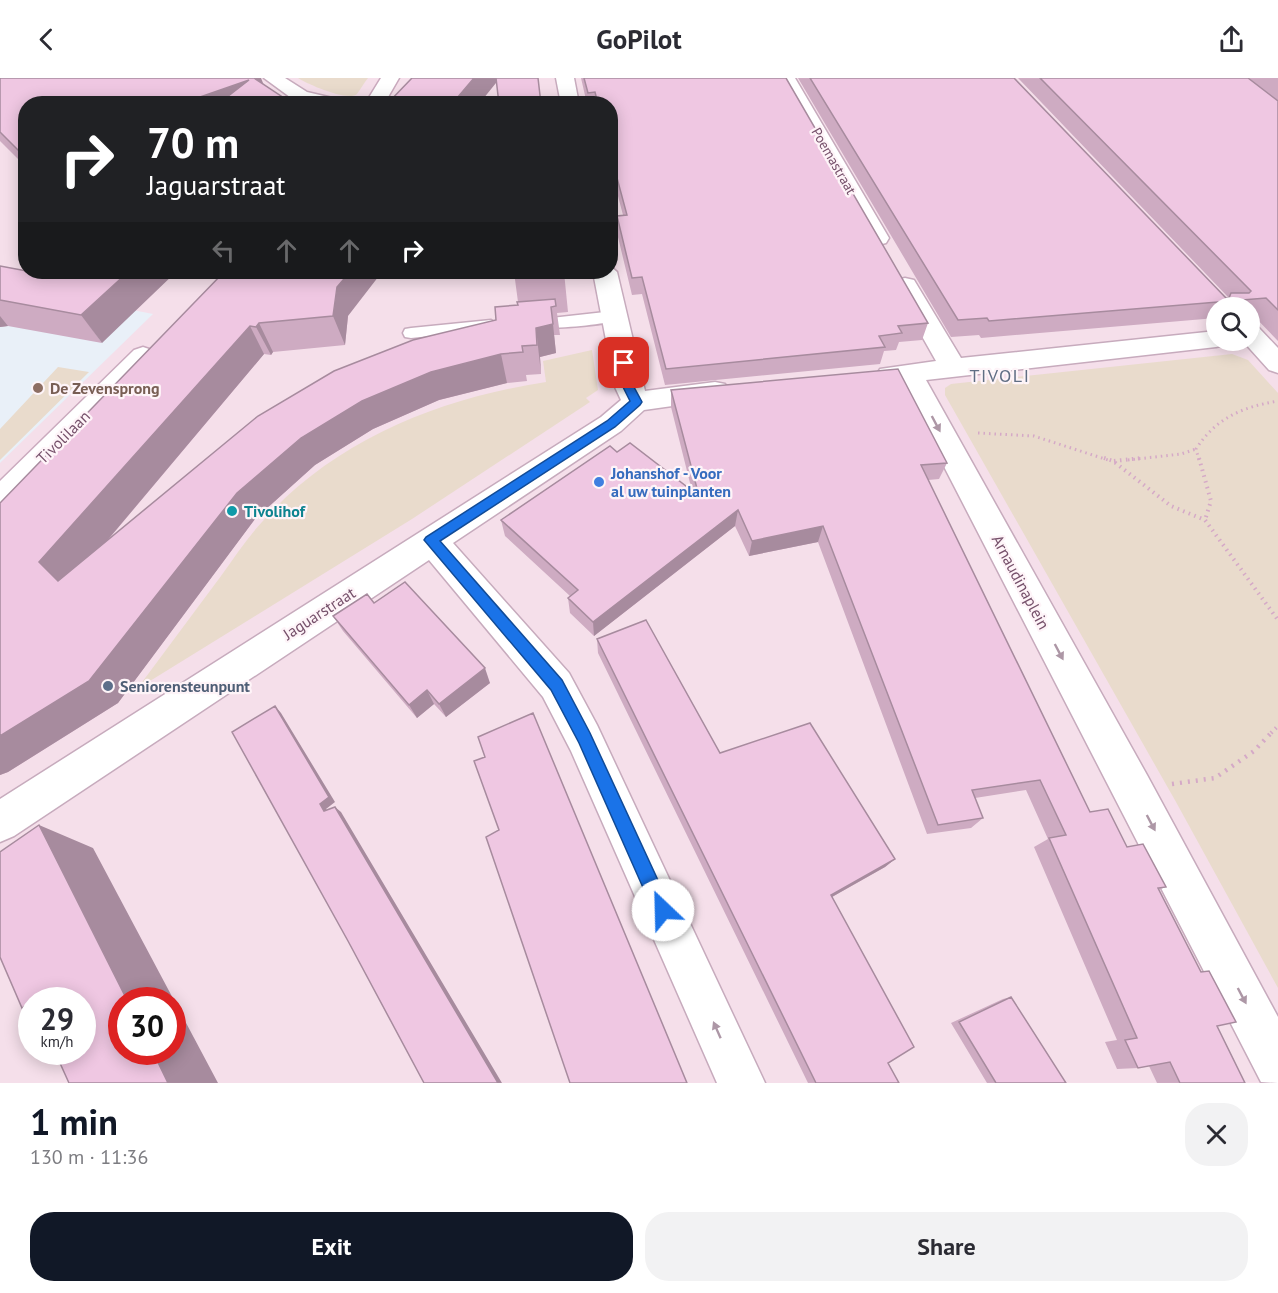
<!DOCTYPE html>
<meta charset="utf-8">
<style>
body{margin:0;font-family:"PT Sans",sans-serif;background:#f2f2f3;color:#2b2b33;height:100vh;display:flex;flex-direction:column;font-size:22px;white-space:nowrap}
*{box-sizing:border-box;margin:0}
p{font-size:20px;color:#7c7c81}
.icon{flex:none;width:33px;height:33px;fill:none;stroke:currentColor;stroke-width:2;stroke-linecap:round;stroke-linejoin:round}
.map{position:relative;height:1005px;overflow:hidden}
.sheet{display:flex;flex-direction:column;background:#fff;flex:1}
.sheet>*{flex:none}
.guide{position:absolute;left:18px;top:18px;width:600px;height:183px;border-radius:24px;box-shadow:0 3px 15px #0003;background:#202124;color:#fff;overflow:hidden}
.fabs{position:absolute;left:1206px;top:219px;display:grid;gap:12px}
.fabs a{display:grid;place-items:center;width:54px;height:54px;border-radius:50%;background:#fff;box-shadow:0 3px 15px #0003;font-size:30px}
.speed{position:absolute;left:18px;top:909px;display:flex;gap:12px;font-size:30px;font-weight:700;text-align:center}
.speed>*{display:grid;place-content:center;width:78px;height:78px;border-radius:50%;background:#fff;box-shadow:0 3px 15px #0003;line-height:1}
.speed small{font-size:15px;font-weight:400}
.speed .limit{border:9px solid #d22;background:#fff;color:#111}
.pin{position:absolute;display:grid;place-items:center;width:51px;height:51px;color:#fff;margin:-26px;border-radius:12px;box-shadow:0 3px 9px #0006}
.me{position:absolute;width:66px;margin:-33px;rotate:336deg;stroke-linejoin:round;filter:drop-shadow(0 0 4px #0008)}
.turn{display:flex;align-items:center;gap:21px;height:126px;padding:0 30px;font-size:27px}
.turn .icon{width:78px;height:78px;stroke-width:2.5}
.turn b{display:block;font-size:42px;line-height:51px}
.lanes{display:flex;align-items:center;height:57px;padding:0 30px;background:#0003;justify-content:center;gap:30px;direction:ltr}
.lanes .off{opacity:.35}
.round{display:grid;place-items:center;flex:none;width:63px;height:63px;border-radius:24px;background:#f2f2f3}
.headline{display:flex;align-items:center;justify-content:space-between;height:102px;padding:0 30px}
h1{font-size:36px;font-weight:700;line-height:45px;color:#111827}
.primary-button{display:flex;gap:12px;margin-top:auto;padding:12px 30px}
.primary-button a{flex:1;height:69px;border-radius:24px;background:#111827;color:#fff;font-size:24px;font-weight:700;line-height:69px;text-align:center}
.primary-button a+a{background:#f2f2f3;color:#2b2b33}
header{display:flex;justify-content:space-between;align-items:center;height:78px;padding:0 30px;background:#fff;font-size:27px;font-weight:700}
.map>svg:first-child{display:block}
</style>
<header><svg class="icon" aria-label="back" viewBox="0 0 24 24"><path d="M15 5l-7 7 7 7"/></svg>GoPilot<svg class="icon" aria-label="share" viewBox="0 0 24 24"><path d="M12 15V3M7 8l5-5 5 5M5 13v7h14v-7"/></svg></header>
<div class="map">
<svg width="1278" height="1005" viewBox="0 0 1278 1005">
<rect width="100%" height="100%" fill="#fcedf4"/>
<path fill="#f5dfea" fill-rule="evenodd" d="M0 0H1278V1005H0ZM26 26H610V194H26ZM1216 230H1250V262H1216ZM32 922H82V974H32ZM122 922H172V974H122Z"/>
<path fill="#e9f0f8" d="M0 206 153 236 0 385Z"/>
<path fill="#e9dbcc" d="M298 0H368C364 5 360 12 357 16 348 24 307 6 298 0Z
M592 272 598 312 586 320 590 324 412 441 137 611C165 573 193 536 221 498 234 480 247 460 262 444 334 362 440 320 546 304L543 283Z
M1232 276 1248 282 1278 315V910L1176 724 945 317V310L951 306Z
M58 289 89 294 0 382V351Z"/>
<g fill="none" stroke-linecap="round" stroke-linejoin="round">
<g stroke="#c7abbd" stroke-width="3">
<path id="lane" d="M614 233 622 238 620 242C604 246 532 256 523 244L531 239 551 240Z
M491 242 499 247 497 251 411 260 405 259 403 255 405 251 411 250Z"/>
</g>
<g stroke="#c7abbd" stroke-width="3">
<path id="street" d="M264 0H285L307 14 341 22 343 26H309L294 22Z
M556 0H574L579 26H561Z
M777 0H795L889 160 886 165 878 167 870 165 867 160Z
M610 188 617 194 645 313 715 304 725 306 729 313 725 320 715 322 644 332 621 353 453 465 569 595 597 647 765 1005H717L571 673 543 619 429 482 14 758 0 764V721L601 339 621 322 615 309 593 194H610Z
M905 200 914 202 961 280 1216 253V262H1228L1225 267 1216 269 926 302 1147 697 1278 939V1005L1261 1004 901 305 889 306 880 303 876 297 880 291 936 283 893 207 896 202Z
M1250 248 1259 250 1278 270V295L1269 292 1242 262H1250Z"/>
</g>
<g stroke="#caaabe" stroke-width="3">
<path id="secondary" d="M381 0H399L384 26H365Z
M143 269 152 272 156 278 152 284 11 430 0 434V403L134 272Z"/>
</g>
<path stroke="#d5a9c7" stroke-width="3" stroke-dasharray="1.5 4" stroke-linecap="butt" d="M978 355 1034 358 1108 382
M1128 382 1181 376 1196 371
M1199 382 1196 371C1216 340 1242 329 1278 323"/>
<path stroke="#d5a9c7" stroke-width="4" stroke-dasharray="1.5 4.5" stroke-linecap="butt" d="M1104 380 1113 383 1171 428 1205 442 1278 542
M1199 380 1211 423 1205 442
M1114 383 1142 380
M1271 655 1278 648"/>
<path stroke="#d5a9c7" stroke-width="4.5" stroke-dasharray="2 6" stroke-linecap="butt" d="M1172 706 1215 700 1254 673 1272 654"/>
<use href="#lane" fill="#fff" fill-rule="evenodd"/>
<use href="#street" fill="#fff" fill-rule="evenodd"/>
<use href="#secondary" fill="#fff" fill-rule="evenodd"/>
</g>
<path fill="#ceabc2" d="M0 0 26 26V89L0 63Z
M581 0H786L928 245 922 262 899 264 896 272 884 273 880 286 665 307 642 216 632 217 617 155V138L623 137 610 88V26H587Z
M798 0H1014L1226 220H1227L1228 219 1018 0H1278V263L1252 236 1250 237V230H1216V240L981 260 979 257 951 259Z
M0 188 48 197 52 194 102 265 8 248 0 249Z
M224 194 348 238 345 267 273 274 271 277 264 276 107 463 496 242 518 227V224L514 194H564L568 234 557 235 560 257H554L556 275 540 279 541 296 526 297 527 303 507 305 439 322 373 351 315 387 255 441 118 625 8 694 0 697V425Z
M671 312 947 385 939 401 928 402 1090 734 1127 769 1166 809 1158 812 1217 948 1245 1005H1157L1149 988 1138 990 1117 991 1105 964 1117 962 1034 769 1048 761 1026 712 975 720 983 740 971 750 927 756 818 464 749 478 735 448 594 558 570 535 568 520 570 518 505 458 501 442 617 374 692 413 671 329Z
M374 525 490 605 446 639 434 626 417 640 343 553 333 538Z
M597 561 720 675 895 781 885 789 832 819 888 985 899 1005H808L598 575Z
M1011 919 1066 1005H987L951 945 1003 921Z"/>
<path fill="#a78b9e" d="M254 0H261L271 25Z
M474 0H500L479 26H452Z
M249 2 259 26H180Z
M128 194H176L102 265 81 237Z
M350 194H382L348 238 345 267 333 238 337 209Z
M0 238 8 248 0 249Z
M259 245 273 274 271 277 256 249Z
M553 246 556 275 540 279 541 296 536 250Z
M250 248 264 276 68 509 58 503 39 484Z
M501 276 507 305 439 322 373 351 315 387 255 441 118 625 8 694 0 697V658L237 415 301 360 362 323 431 294Z
M738 432 735 448 594 558 593 544Z
M823 448 818 464 749 478 752 463Z
M485 590 490 605 446 639 439 626Z
M427 612 434 626 417 640 409 627Z
M275 628 281 635 335 724 326 731 330 739 324 733 320 726Z
M335 729 341 734 502 1005H498Z
M39 747 93 770 218 1005H168L153 974H172V922H127Z
M895 781 885 789 823 824 831 817Z
M32 923V931L22 930Z"/>
<path fill="#efc7e2" stroke="#a78b9e" stroke-width="1.5" d="M0 0H254L293 26H218L249 2 180 26H26L25 79 0 54Z
M412 0H474L452 26H387Z
M496 0H538L541 26H499Z
M584 0H786L928 245 898 248 902 255 879 258 885 269 666 291 642 199 632 200 617 138 627 137 610 74V26H598L595 14 588 15Z
M810 0H1014L1226 220H1229L1231 215H1249L1251 213 1040 0H1248L1278 23V232L1266 220 989 243 987 240 958 242Z
M0 188 48 197 52 194H128L81 237 0 222Z
M224 194H350L337 209 333 238 259 245 256 249 250 248 39 484 58 503 258 338 334 293 413 262 496 242 495 229 518 227 517 224 555 221 556 228 551 229 553 246 536 250 537 267 522 268 523 274 501 276 431 294 362 323 301 360 237 415 89 603 0 658V425Z
M898 291 947 385 921 387 1090 734 1108 731 1127 769 1143 766 1166 809 1158 810 1201 894 1209 893 1236 944 1217 948 1245 1005H1180L1170 984 1138 990 1125 962 1137 960 1049 760 1066 757 1040 702 972 712 983 740 938 747 823 448 752 463 738 432 593 544 568 520 578 512 501 442 610 368 617 374 630 365 699 418 671 312Z
M405 504 485 590 439 626 427 612 409 627 333 538 367 516 374 525Z
M646 542 720 675 810 645 895 781 831 817 914 969 888 985 899 1005H816L597 561Z
M275 628 329 719 320 726 324 733 335 729 498 1005H424L348 863 232 654Z
M533 635 687 1005H570L486 759 499 752 474 683 485 679 478 659Z
M39 747 127 922H122V974H153L168 1005H69L55 974H82V922H33L22 930 0 879V774Z
M1011 919 1066 1005H996L959 944Z"/>
<defs><path id="oneway-solid" d="M-6-.8H1V-3.2L6.5 0L1 3.2V.8H-6Z" transform="scale(1.5)"/></defs>
<g fill="#ad97a6">
<use href="#oneway-solid" transform="translate(936 346) rotate(62)"/>
<use href="#oneway-solid" transform="translate(1059 574) rotate(62)"/>
<use href="#oneway-solid" transform="translate(1151 745) rotate(62)"/>
<use href="#oneway-solid" transform="translate(1242 918) rotate(62)"/>
<use href="#oneway-solid" transform="translate(717 952) rotate(-114)"/>
</g>
<path fill="#1a73e8" stroke="#114b97" stroke-width="1.5" d="M624 282 629 285 634 309 642 324 640 327 615 349 440 463 562 602 590 655 669 826 671 832 669 839 663 841 656 839 579 665 551 612 424 462 426 459 607 343 630 323 623 309 618 285Z"/>
<circle fill="#8d6e63" stroke="#fef4f8" stroke-width="2" cx="38" cy="310" r="6"/>
<circle fill="#3f7fe0" stroke="#fef4f8" stroke-width="2" cx="599" cy="404" r="6"/>
<circle fill="#0f9aa8" stroke="#fef4f8" stroke-width="2" cx="232" cy="433" r="6"/>
<circle fill="#5c6f8a" stroke="#fef4f8" stroke-width="2" cx="108" cy="608" r="6"/>
<g text-anchor="middle" stroke-width="4.5" stroke-linejoin="round" paint-order="stroke">
<g font-size="14" fill="#76516b" stroke="#fef4f8">
<text transform="translate(834 83) rotate(60)" y="5">Poemastraat</text>
</g>
<g font-size="16" font-weight="bold" fill="#785e54" stroke="#fef4f8" text-anchor="start">
<text x="50" y="316">De Zevensprong</text>
</g>
<g font-size="16" fill="#76516b" stroke="#fef4f8">
<text transform="translate(63 359) rotate(-45)" y="6">Tivolilaan</text>
<text transform="translate(1021 504) rotate(62)" y="6">Arnaudinaplein</text>
<text transform="translate(319 535) rotate(-33)" y="6">Jaguarstraat</text>
</g>
<g font-size="16" font-weight="bold" fill="#366cbe" stroke="#fef4f8" text-anchor="start">
<text x="611" y="401">Johanshof - Voor<tspan x="611" dy="18">al uw tuinplanten</tspan></text>
</g>
<g font-size="16" font-weight="bold" fill="#0d838f" stroke="#fef4f8" text-anchor="start">
<text x="244" y="439">Tivolihof</text>
</g>
<g font-size="16" font-weight="bold" fill="#4e5e75" stroke="#fef4f8" text-anchor="start">
<text x="120" y="614">Seniorensteunpunt</text>
</g>
<g font-size="18" letter-spacing="1.5" fill="#606e84" stroke="#fef4f8">
<text x="1000" y="304">TIVOLI</text>
</g>
</g>
</svg>
<div class="fabs">
<a><svg class="icon" aria-label="search" viewBox="0 0 24 24"><circle cx="10" cy="10" r="6"/><path d="M15 15l6 6"/></svg></a>
</div>
<div class="speed"><div>29<small>km/h</small></div><div class="limit">30</div></div>
<div class="pin" style="left:624px;top:285px;background:#d93025"><svg class="icon" aria-label="arrive" viewBox="0 0 24 24"><path d="M6 21V4h12l-3 4 3 4H6"/></svg></div>
<svg class="me" style="left:663px;top:832px" viewBox="-20 -20 40 40"><circle r="19" fill="#fff"/><path d="M0-13L10 11 0 6-10 11z" fill="#1a73e8"/></svg>
<div class="guide">
<div class="turn"><svg class="icon" aria-label="right" viewBox="0 0 24 24"><path d="M7 20v-9h11M14 6l5 5-5 5"/></svg><div><b>70 m</b>Jaguarstraat</div></div>
<div class="lanes"><svg class="icon off" aria-label="left" viewBox="0 0 24 24"><path d="M17 20v-9H6M10 6l-5 5 5 5"/></svg><svg class="icon off" aria-label="ahead" viewBox="0 0 24 24"><path d="M12 20V5M6 11l6-6 6 6"/></svg><svg class="icon off" aria-label="ahead" viewBox="0 0 24 24"><path d="M12 20V5M6 11l6-6 6 6"/></svg><svg class="icon" aria-label="right" viewBox="0 0 24 24"><path d="M7 20v-9h11M14 6l5 5-5 5"/></svg></div>
</div>
</div>
<section class="sheet">
<div class="headline"><div><h1>1 min</h1><p>130 m · 11:36</p></div><a class="round"><svg class="icon" aria-label="close" viewBox="0 0 24 24"><path d="M6 6l12 12M18 6L6 18"/></svg></a></div>
<div class="primary-button"><a>Exit</a><a>Share</a></div>
</section>
